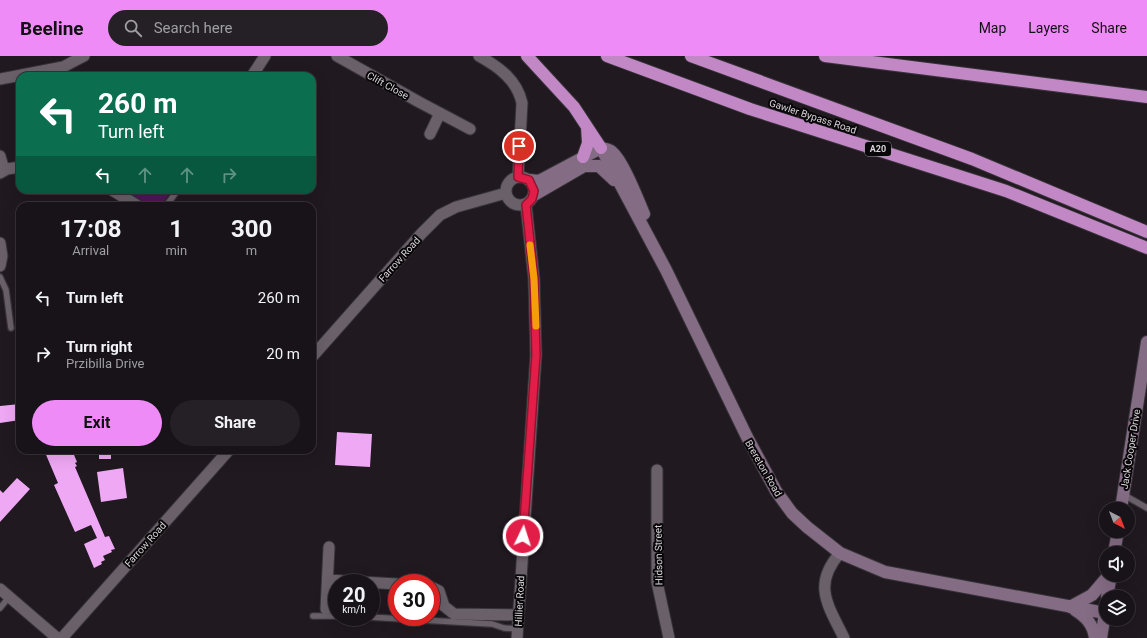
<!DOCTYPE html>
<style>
body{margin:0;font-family:Roboto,sans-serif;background:#252025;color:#f1f3f6;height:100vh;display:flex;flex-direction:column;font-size:15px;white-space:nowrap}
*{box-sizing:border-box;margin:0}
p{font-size:13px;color:#9f9ea2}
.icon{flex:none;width:22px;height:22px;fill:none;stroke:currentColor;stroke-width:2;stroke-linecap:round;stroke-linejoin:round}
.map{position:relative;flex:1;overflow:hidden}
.side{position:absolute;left:16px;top:146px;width:300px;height:252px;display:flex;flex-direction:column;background:#181318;border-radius:12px;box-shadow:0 4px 16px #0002,0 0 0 1px #363237}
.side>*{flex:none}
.top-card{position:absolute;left:16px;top:16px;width:300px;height:122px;border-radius:12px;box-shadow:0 4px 16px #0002,0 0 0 1px #363237;background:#0b6e4f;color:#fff;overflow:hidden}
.needle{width:26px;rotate:138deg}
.fabs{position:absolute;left:1099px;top:446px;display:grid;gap:8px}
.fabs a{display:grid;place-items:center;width:36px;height:36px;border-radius:50%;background:#181318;box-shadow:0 4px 16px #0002,0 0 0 1px #363237;font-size:20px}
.speed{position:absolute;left:328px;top:518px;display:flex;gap:8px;font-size:20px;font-weight:700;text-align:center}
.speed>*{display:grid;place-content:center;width:52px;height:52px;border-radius:50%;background:#181318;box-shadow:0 4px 16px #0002,0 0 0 1px #363237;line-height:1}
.speed small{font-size:10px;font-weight:400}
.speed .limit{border:6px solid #d22;background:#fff;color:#111}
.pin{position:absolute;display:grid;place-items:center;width:34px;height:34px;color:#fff;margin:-17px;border:2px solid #fff;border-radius:50%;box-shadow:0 1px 4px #0007}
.me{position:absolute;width:44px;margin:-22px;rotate:4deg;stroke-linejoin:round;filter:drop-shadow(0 0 3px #0008)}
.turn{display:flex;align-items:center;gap:14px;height:84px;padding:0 16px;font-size:18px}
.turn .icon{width:52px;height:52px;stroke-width:2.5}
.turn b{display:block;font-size:28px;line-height:34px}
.lanes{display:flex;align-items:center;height:38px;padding:0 16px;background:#0003;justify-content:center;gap:20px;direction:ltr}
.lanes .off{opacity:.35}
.eta{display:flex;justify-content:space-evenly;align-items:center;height:68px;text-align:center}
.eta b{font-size:24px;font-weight:700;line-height:28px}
.button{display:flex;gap:8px;margin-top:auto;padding:8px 16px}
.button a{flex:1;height:46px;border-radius:24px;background:#ef8bf7;color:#111;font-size:16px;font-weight:700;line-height:46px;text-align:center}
.button a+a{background:#252025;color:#f1f3f6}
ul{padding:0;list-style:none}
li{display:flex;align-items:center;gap:12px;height:56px;padding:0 16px}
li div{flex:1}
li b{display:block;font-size:15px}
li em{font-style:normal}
header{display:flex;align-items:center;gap:24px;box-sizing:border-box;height:56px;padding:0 20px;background:#ef8bf7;color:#111}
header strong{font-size:19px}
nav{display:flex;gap:22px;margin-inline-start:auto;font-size:14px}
.search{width:280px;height:36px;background:#252025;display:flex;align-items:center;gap:10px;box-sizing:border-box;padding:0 14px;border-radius:22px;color:#9f9ea2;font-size:15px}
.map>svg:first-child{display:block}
</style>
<header>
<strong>Beeline</strong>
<div class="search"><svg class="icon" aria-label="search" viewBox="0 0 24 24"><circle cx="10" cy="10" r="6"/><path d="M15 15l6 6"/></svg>Search here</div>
<nav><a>Map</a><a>Layers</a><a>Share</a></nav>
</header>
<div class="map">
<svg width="1147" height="582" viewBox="0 0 1147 582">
<rect width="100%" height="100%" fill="#201920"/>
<path fill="#531458" d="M123 134H172L161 150H147Z"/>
<path fill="#efa8f4" d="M20 348V364L0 367V350Z
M337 376 372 378 370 411 335 409Z
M44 394H72L77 406 75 407 77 410 75 411 105 481 109 480 115 493 111 494 112 496 103 500 105 504 101 506 102 508 94 512 84 488 97 482 91 469 75 476 54 429 58 427Z
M99 394H111V403H99Z
M123 412 127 442 101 446 97 416Z
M17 422 30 433 0 466V434L3 437Z"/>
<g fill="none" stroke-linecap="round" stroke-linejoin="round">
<g stroke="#373338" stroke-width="8">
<path id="lane" d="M166 150 177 135
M0 221 6 234 11 272
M1124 439 1147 452
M0 552 9 541
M313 560H337
M368 561 492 568 504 572 518 573"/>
</g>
<g stroke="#373338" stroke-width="13">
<path id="street" d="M337 0 419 46 470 73
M479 0C499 11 517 24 522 47L518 121
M252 20 265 0
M0 23 63 11 84 0
M430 78 440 57
M0 100 4 114
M0 117 7 113 20 111
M506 135a14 14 0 1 1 28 0a14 14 0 1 1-28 0Z
M112 134 138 150
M0 187 2 200 0 210
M312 301 421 178 440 159 456 151 506 137
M657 414V526L669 582
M840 497C812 529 828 549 844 582
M328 524 397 528
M431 531 439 535 444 550 454 558 518 559
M0 533 57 582
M326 553 329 491
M62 582 229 394
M517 582 536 299 534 223 526 149"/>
</g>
<g stroke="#373338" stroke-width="14">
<path id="secondary" d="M601 92 666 214 747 381 776 435 792 457 807 471 840 497 885 516 1105 557
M529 124 539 125 601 92C604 93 609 93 612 96 623 105 638 144 644 158
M534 139 584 110H599L614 124
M1121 453 1147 286
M1114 497 1118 475
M1107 541 1111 519
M1070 551 1092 539 1109 519
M1075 554C1086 561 1093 568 1095 582
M1101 582 1106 551"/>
</g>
<g stroke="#373338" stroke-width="14">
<path id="highway" d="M527 0 574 51 601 92
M607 0 750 53 1006 135 1147 192
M691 0 972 103 1147 176
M825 0 1147 41
M583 101 588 87 587 71"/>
</g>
<use href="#lane" stroke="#696069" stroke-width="5.5"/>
<use href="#street" stroke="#696069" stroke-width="11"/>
<use href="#secondary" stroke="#846c85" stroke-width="12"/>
<use href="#highway" stroke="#c288c6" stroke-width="12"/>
</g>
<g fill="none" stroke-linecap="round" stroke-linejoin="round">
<g stroke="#92132f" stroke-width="10">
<path id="route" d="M519 90 518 121 529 124 534 135 532 143 526 149 534 223 536 299 523 480"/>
</g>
<use href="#route" stroke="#e11d48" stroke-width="7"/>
<path stroke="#f59e0b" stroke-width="7" d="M530 189 534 223 536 270"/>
</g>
<g text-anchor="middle" stroke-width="4" stroke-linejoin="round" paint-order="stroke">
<rect fill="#080608" stroke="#9a969a" stroke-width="1" x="865" y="86" width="26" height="14" rx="3"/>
<g font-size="9" font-weight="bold" fill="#d9d4d9">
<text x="878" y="96">A20</text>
</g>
<g font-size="10" fill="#d9d4d9" stroke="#080608">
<text transform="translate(388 29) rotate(29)" y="4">Clift Close</text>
<text transform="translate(813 60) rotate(18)" y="4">Gawler Bypass Road</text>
<text transform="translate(399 203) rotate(-48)" y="4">Farrow Road</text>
<text transform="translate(1130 393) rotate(-81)" y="4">Jack Cooper Drive</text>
<text transform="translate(764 412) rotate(60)" y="4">Brereton Road</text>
<text transform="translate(145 488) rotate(-48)" y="4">Farrow Road</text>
<text transform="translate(658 499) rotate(-91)" y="4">Hidson Street</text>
<text transform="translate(519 545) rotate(-87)" y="4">Hillier Road</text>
</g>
</g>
</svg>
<div class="fabs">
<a><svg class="needle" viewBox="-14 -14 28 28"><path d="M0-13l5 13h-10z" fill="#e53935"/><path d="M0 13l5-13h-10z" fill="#9f9ea2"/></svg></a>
<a><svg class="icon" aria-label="sound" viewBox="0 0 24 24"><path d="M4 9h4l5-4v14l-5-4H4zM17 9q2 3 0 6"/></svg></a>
<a><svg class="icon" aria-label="layers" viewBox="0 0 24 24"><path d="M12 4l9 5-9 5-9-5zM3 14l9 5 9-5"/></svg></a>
</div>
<div class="speed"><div>20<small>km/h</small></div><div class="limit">30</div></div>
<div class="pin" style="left:519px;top:90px;background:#d93025"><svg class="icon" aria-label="arrive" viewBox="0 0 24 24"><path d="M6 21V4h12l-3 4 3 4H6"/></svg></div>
<svg class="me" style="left:523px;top:480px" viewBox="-20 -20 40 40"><circle r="17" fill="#e11d48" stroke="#fff" stroke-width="3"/><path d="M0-11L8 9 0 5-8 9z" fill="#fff"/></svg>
<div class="top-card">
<div class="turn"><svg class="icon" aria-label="left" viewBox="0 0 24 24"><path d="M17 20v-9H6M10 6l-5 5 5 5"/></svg><div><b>260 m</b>Turn left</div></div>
<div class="lanes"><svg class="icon" aria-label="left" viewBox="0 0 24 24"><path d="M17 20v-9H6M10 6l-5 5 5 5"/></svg><svg class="icon off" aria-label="ahead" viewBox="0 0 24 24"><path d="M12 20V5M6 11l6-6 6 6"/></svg><svg class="icon off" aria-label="ahead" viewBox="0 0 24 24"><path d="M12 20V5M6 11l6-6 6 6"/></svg><svg class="icon off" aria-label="right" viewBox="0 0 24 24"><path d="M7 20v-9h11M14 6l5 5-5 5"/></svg></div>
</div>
<section class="side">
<div class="eta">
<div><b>17:08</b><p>Arrival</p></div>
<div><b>1</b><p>min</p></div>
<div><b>300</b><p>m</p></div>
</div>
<ul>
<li><svg class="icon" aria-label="left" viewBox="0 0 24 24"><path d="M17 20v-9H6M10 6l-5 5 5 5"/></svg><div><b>Turn left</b></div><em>260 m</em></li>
<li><svg class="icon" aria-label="right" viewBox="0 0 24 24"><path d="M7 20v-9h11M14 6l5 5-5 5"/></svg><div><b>Turn right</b><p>Przibilla Drive</p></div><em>20 m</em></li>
</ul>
<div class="button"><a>Exit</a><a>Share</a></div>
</section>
</div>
